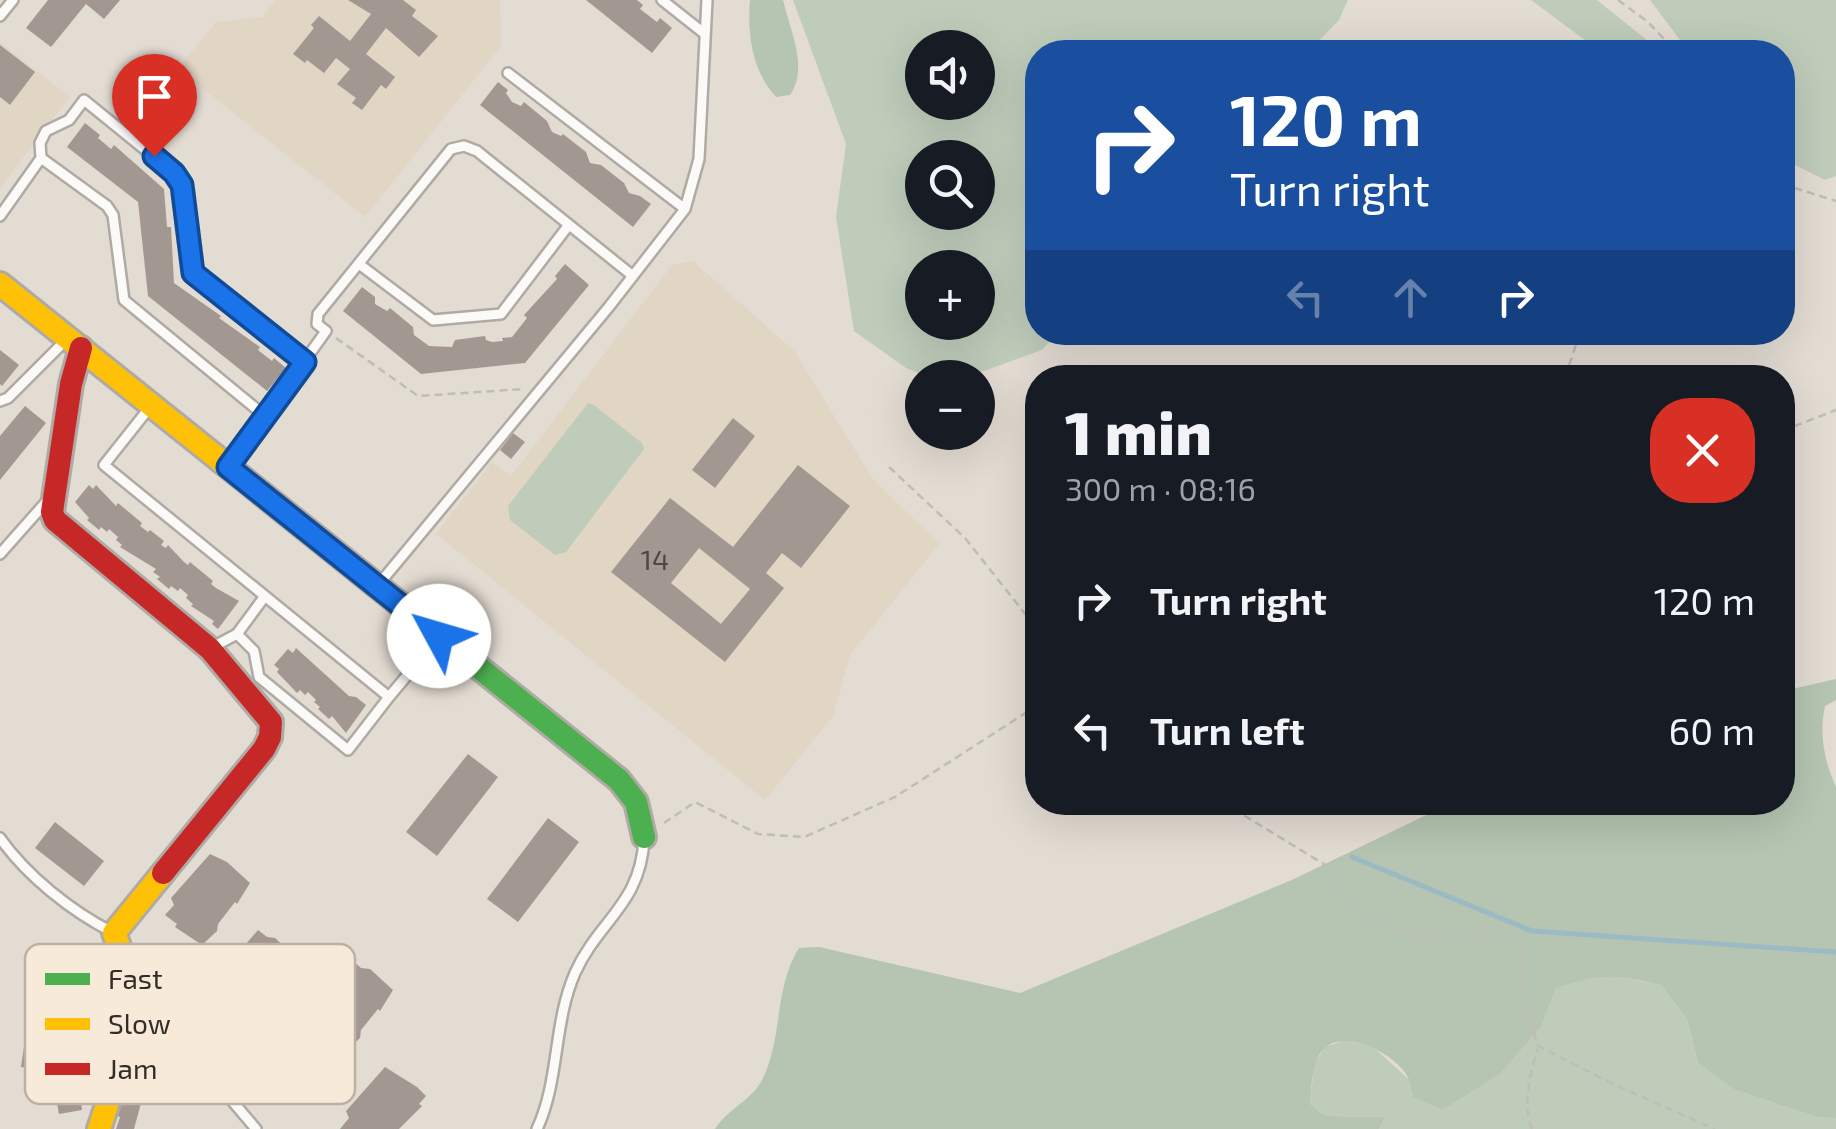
<!DOCTYPE html>
<meta charset="utf-8">
<style>
body{margin:0;font-family:"Exo 2",sans-serif;background:#20242c;color:#f1f3f6;height:100vh;display:flex;flex-direction:column;font-size:38px;white-space:nowrap}
*{box-sizing:border-box;margin:0}
p{font-size:32px;color:#9ea1a6}
.icon{flex:none;width:55px;height:55px;fill:none;stroke:currentColor;stroke-width:2;stroke-linecap:round;stroke-linejoin:round}
.map{position:relative;flex:1;overflow:hidden}
.details{position:absolute;left:1025px;top:365px;width:770px;height:450px;display:flex;flex-direction:column;background:#171b24;border-radius:40px;box-shadow:0 10px 40px #0002}
.details>*{flex:none}
.top-card{position:absolute;left:1025px;top:40px;width:770px;height:305px;border-radius:40px;box-shadow:0 10px 40px #0002;background:#1a4fa0;color:#fff;overflow:hidden}
.tools{position:absolute;left:905px;top:30px;display:grid;gap:20px}
.tools a{display:grid;place-items:center;width:90px;height:90px;border-radius:50%;background:#171b24;box-shadow:0 10px 40px #0002;font-size:50px}
.pin{position:absolute;display:grid;place-items:center;width:85px;height:85px;color:#fff;margin:-102px -42px;border-radius:50% 50% 50% 0;rotate:-45deg;box-shadow:0 0 10px #0007}
.pin .icon{rotate:45deg}
.me{position:absolute;width:110px;margin:-55px;rotate:309deg;stroke-linejoin:round;filter:drop-shadow(0 0 8px #0008)}
.turn{display:flex;align-items:center;gap:35px;height:210px;padding:0 40px;font-size:45px}
.turn .icon{width:130px;height:130px;stroke-width:2.5}
.turn b{display:block;font-size:70px;line-height:85px}
.lanes{display:flex;align-items:center;height:95px;padding:0 40px;background:#0003;justify-content:center;gap:50px;direction:ltr}
.lanes .off{opacity:.35}
.round{display:grid;place-items:center;flex:none;width:105px;height:105px;border-radius:40px;background:#20242c}
.head{display:flex;align-items:center;justify-content:space-between;height:170px;padding:0 40px}
h1{font-size:60px;font-weight:800;line-height:75px}
ul{padding:0;list-style:none}
li{display:flex;align-items:center;gap:30px;height:130px;padding:0 40px}
li div{flex:1}
li b{display:block;font-size:38px}
li em{font-style:normal}
.map>svg:first-child{display:block}
</style>
<div class="map">
<svg width="1836" height="1129" viewBox="0 0 1836 1129">
<rect width="100%" height="100%" fill="#e3dcd3"/>
<path fill="#e1d5c4" d="M276 0H500L501 46 365 217 178 69 216 22 262 17Z
M0 42 70 97 0 188Z
M693 261 795 352 872 478 939 544 850 655 833 716 765 800 436 534 492 462 511 476 672 265Z"/>
<path fill="#bfccba" fill-rule="evenodd" d="M793 0H1348L1339 20 1308 52H1038V332L1057 333 1042 350 967 377 931 378 906 368 854 331 836 217 846 144ZM922 48H978V102H922ZM922 158H978V212H922ZM922 268H978V322H922Z
M1531 0H1597L1653 45 1658 52H1601Z
M1650 0H1836V176L1825 180 1783 159 1782 52H1689Z
M588 403 594 405 642 443 644 449 566 552 555 555 510 520 508 506Z
M1595 975 1617 976 1661 985 1687 1019 1698 1063 1735 1090 1817 1117 1836 1118V1129H1379L1384 1117 1325 1116 1310 1104 1314 1065 1325 1047 1345 1040 1372 1046 1443 1110 1500 1074 1541 1027 1554 989Z"/>
<path fill="#b5c5b1" d="M750 0H783C790 31 809 67 790 95L776 97C752 71 747 34 750 0Z
M1836 679V700L1825 706C1819 733 1824 761 1836 787V1118L1817 1117 1735 1090 1698 1063 1687 1019 1661 985C1612 974 1603 972 1555 989L1541 1027 1500 1074 1443 1110 1413 1097C1411 1090 1410 1079 1406 1074 1392 1053 1344 1027 1323 1050 1311 1064 1312 1086 1310 1104L1325 1116 1385 1117 1379 1129H715C728 1108 752 1101 763 1078 783 1037 774 987 799 948L819 947 1020 993 1294 879 1451 803 1782 802 1783 691Z"/>
<g fill="none" stroke-linecap="round" stroke-linejoin="round">
<path stroke="#9bbac4" stroke-width="5" d="M1352 857 1532 931 1836 952"/>
</g>
<path fill="#a39891" fill-rule="evenodd" d="M48 0H120L104 19 86 4 51 47 26 28Z
M348 0H403L416 10 412 16 438 36 419 57 386 28 366 54 395 77 386 89 381 85 362 110 352 103 356 98 337 84 350 69 336 58 324 73 307 60 305 63 293 54 314 28 311 25 319 16 350 41 371 14Z
M586 0H637L643 5 640 9 657 22 660 18 672 28 652 53Z
M0 45 35 72 10 105 0 97Z
M498 82 508 90 506 93 512 102 521 106 524 102 547 121 552 132 561 136 563 134 586 152 590 163 601 165 624 183 629 193 640 196 651 204 633 227 480 105Z
M85 123 100 135 98 138 111 149 114 145 164 189 167 227H171L174 283 221 316 219 318 260 347 258 350 272 361 274 358 286 368 267 391 148 296 138 202 67 147Z
M565 264 589 285 525 363 421 374 343 311 362 287 375 297V304L387 311 390 308 413 327 414 335 429 346 452 347 455 340 485 336 486 340 492 342 503 341 502 338 512 337 527 318 524 315 557 279 555 276Z
M0 350 19 365 2 386 0 384Z
M25 406 46 423 0 480V436Z
M733 418 755 436 715 488 692 470Z
M513 433 525 442 511 459 500 450Z
M798 465 850 506 801 568 782 553 766 573 784 588 725 662 611 572 670 498 733 547ZM699 548 750 589 721 624 671 583Z
M89 485 93 489 96 485 116 506 118 503 142 523 140 526 148 532 150 530 164 541 161 545 166 548 168 545 184 562 188 565 190 562 213 581 211 584 216 588 239 601 218 629 212 624 214 621 191 606 193 604 186 598 188 595 180 588 178 591 171 586 169 589 157 579 160 577 153 572 156 569 120 547 122 545 116 540 118 537 109 529 107 532 101 527 99 530 87 520 89 518 75 502Z
M296 648 349 696 356 697 366 705 346 733 332 716 329 719 318 709 320 707 314 702 316 700 308 692 305 695 300 690 297 693 277 672 279 669 274 665 288 649 293 653Z
M468 754 498 777 437 856 406 832Z
M548 818 579 842 518 922 487 899Z
M55 822 104 861 84 886 35 848Z
M210 854 227 862 250 883 237 904 235 902 218 924 217 931 202 945 175 927 177 924 165 915 174 905 171 898Z
M258 930 267 937 275 938 299 960 286 980 283 978 266 1000 265 1007 250 1022 223 1004 225 1001 214 992 222 981 220 974Z
M353 961 361 968 370 969 393 990 380 1011 378 1009 361 1030 360 1038 345 1052 318 1034 320 1031 308 1022 317 1012 314 1005Z
M26 1033 54 1037 51 1055 45 1054 43 1063 36 1062 35 1069 21 1067Z
M385 1067 417 1087 426 1096 419 1104 422 1106 399 1129H340L349 1118 346 1111Z
M80 1094 82 1110 59 1114 56 1098Z
M119 1097 141 1103 134 1129H116L120 1117 114 1115Z"/>
<g fill="none" stroke-linecap="round" stroke-linejoin="round">
<g stroke="#afaaa3" stroke-width="14">
<path id="lane" d="M662 0 705 34
M0 16 13 0
M508 73 685 209
M41 158 107 206 113 215 124 300 265 416
M0 216 41 158 40 143 46 131 69 120 84 100 174 173 182 185 193 273 305 362
M359 264 433 320 501 314 568 226
M0 401 8 398 66 340
M150 407 104 465 389 697 439 637
M230 465 326 331 317 324 318 314 451 149 464 146 477 151 633 276
M0 554 47 501
M379 584 608 308 685 209 699 159 707 0
M237 634 254 651 259 677 348 750 389 697
M211 648 237 634 265 596
M0 838C27 876 71 911 112 932
M135 986 256 1129
M537 1129C560 1079 553 1023 575 973 598 921 641 904 644 839"/>
</g>
<g stroke="#afaaa3" stroke-width="28">
<path id="fast" d="M376 585 619 780 636 802 644 837"/>
</g>
<g stroke="#afaaa3" stroke-width="28">
<path id="slow" d="M0 284 376 585
M99 1129C122 1061 143 1003 114 933L163 873"/>
</g>
<g stroke="#afaaa3" stroke-width="28">
<path id="jam" d="M81 348 71 384 52 512 55 520 210 649 271 722 270 737 264 749 163 873"/>
</g>
<path stroke="#bfbdb9" stroke-width="2.5" stroke-dasharray="8 5" stroke-linecap="butt" d="M1618 0 1648 22 1676 52
M1782 184 1836 201
M336 338 418 396 524 389
M1546 378 1570 363 1580 332
M1782 431 1836 410
M889 467 965 538 1038 630
M1222 802 1332 869 1338 894 1353 902 1364 914 1396 930 1444 937 1455 932 1521 944 1523 1011 1532 1025 1538 1046 1615 1085 1715 1129
M664 823 695 802 758 834 804 837 895 797 1038 705
M1532 1129C1522 1102 1530 1075 1538 1048"/>
<use href="#lane" stroke="#fbfaf8" stroke-width="9"/>
<use href="#fast" stroke="#4caf50" stroke-width="22"/>
<use href="#slow" stroke="#ffc107" stroke-width="22"/>
<use href="#jam" stroke="#c62828" stroke-width="22"/>
</g>
<g fill="none" stroke-linecap="round" stroke-linejoin="round">
<g stroke="#114b97" stroke-width="25">
<path id="route" d="M154 156 174 173 182 185 193 273 305 362 228 467 439 636"/>
</g>
<use href="#route" stroke="#1a73e8" stroke-width="18"/>
</g>
<g text-anchor="middle" stroke-width="10" stroke-linejoin="round" paint-order="stroke">
<g font-size="28" fill="#4e4842">
<text x="655" y="570">14</text>
</g>
</g>
<rect x="25" y="944" width="330" height="160" rx="15" fill="#f7ead9" stroke="#bcb1a4" stroke-width="2.5"/>
<rect x="45" y="973" width="45" height="12" fill="#4caf50"/>
<rect x="45" y="1018" width="45" height="12" fill="#ffc107"/>
<rect x="45" y="1063" width="45" height="12" fill="#c62828"/>
<g font-size="28" fill="#322d27">
<text x="108" y="989">Fast</text>
<text x="108" y="1034">Slow</text>
<text x="108" y="1079">Jam</text>
</g>
</svg>
<div class="tools">
<a><svg class="icon" aria-label="sound" viewBox="0 0 24 24"><path d="M4 9h4l5-4v14l-5-4H4zM17 9q2 3 0 6"/></svg></a>
<a><svg class="icon" aria-label="search" viewBox="0 0 24 24"><circle cx="10" cy="10" r="6"/><path d="M15 15l6 6"/></svg></a>
<a>+</a>
<a>−</a>
</div>
<div class="pin" style="left:154px;top:156px;background:#d93025"><svg class="icon" aria-label="arrive" viewBox="0 0 24 24"><path d="M6 21V4h12l-3 4 3 4H6"/></svg></div>
<svg class="me" style="left:439px;top:636px" viewBox="-20 -20 40 40"><circle r="19" fill="#fff"/><path d="M0-13L10 11 0 6-10 11z" fill="#1a73e8"/></svg>
<div class="top-card">
<div class="turn"><svg class="icon" aria-label="right" viewBox="0 0 24 24"><path d="M7 20v-9h11M14 6l5 5-5 5"/></svg><div><b>120 m</b>Turn right</div></div>
<div class="lanes"><svg class="icon off" aria-label="left" viewBox="0 0 24 24"><path d="M17 20v-9H6M10 6l-5 5 5 5"/></svg><svg class="icon off" aria-label="ahead" viewBox="0 0 24 24"><path d="M12 20V5M6 11l6-6 6 6"/></svg><svg class="icon" aria-label="right" viewBox="0 0 24 24"><path d="M7 20v-9h11M14 6l5 5-5 5"/></svg></div>
</div>
<section class="details">
<div class="head"><div><h1>1 min</h1><p>300 m · 08:16</p></div><a class="round" style="background:#d93025;color:#fff"><svg class="icon" aria-label="close" viewBox="0 0 24 24"><path d="M6 6l12 12M18 6L6 18"/></svg></a></div>
<ul>
<li><svg class="icon" aria-label="right" viewBox="0 0 24 24"><path d="M7 20v-9h11M14 6l5 5-5 5"/></svg><div><b>Turn right</b></div><em>120 m</em></li>
<li><svg class="icon" aria-label="left" viewBox="0 0 24 24"><path d="M17 20v-9H6M10 6l-5 5 5 5"/></svg><div><b>Turn left</b></div><em>60 m</em></li>
</ul>
</section>
</div>
